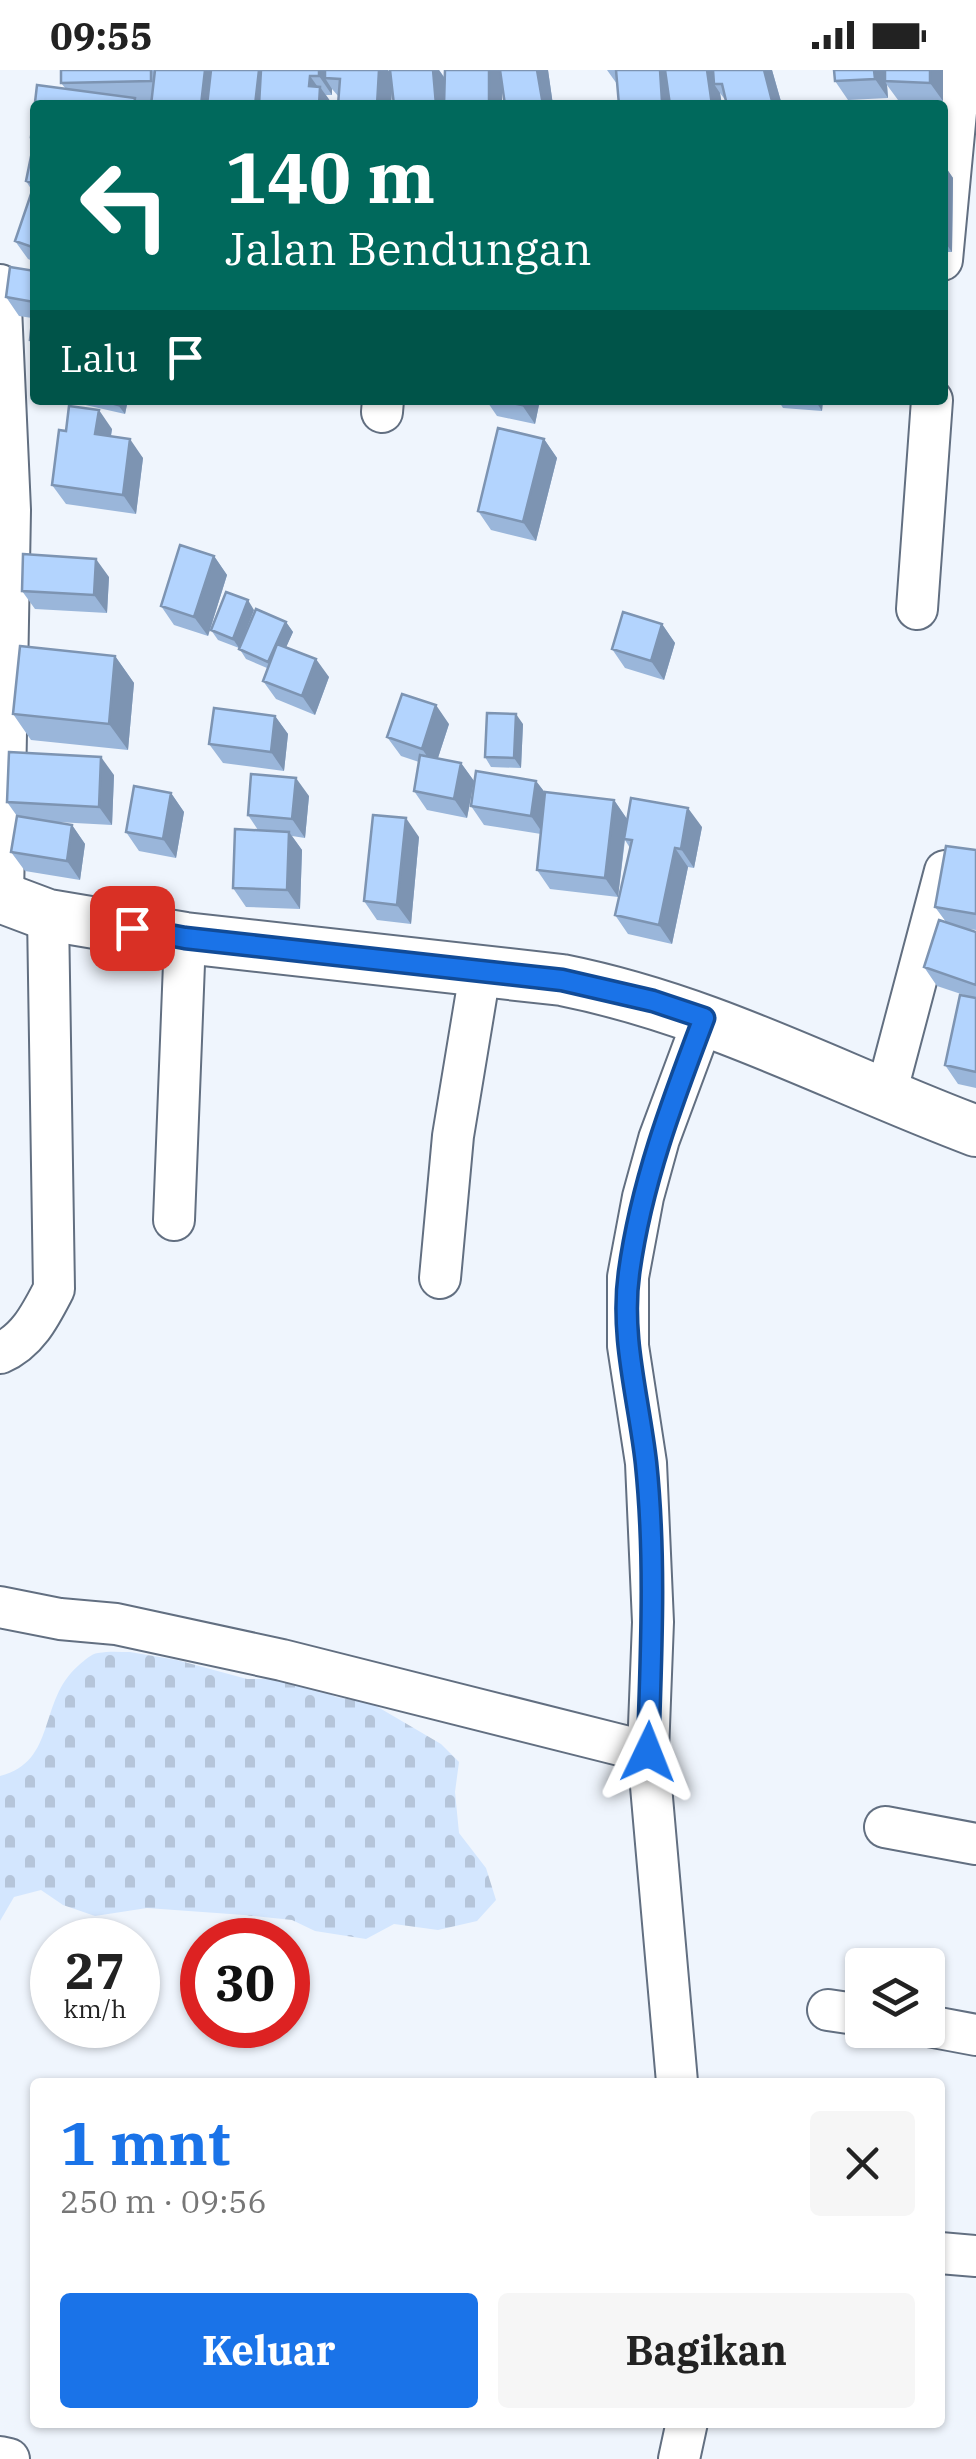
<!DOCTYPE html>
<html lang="id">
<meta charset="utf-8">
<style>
body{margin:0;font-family:"IBM Plex Serif",serif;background:#f6f6f6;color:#222;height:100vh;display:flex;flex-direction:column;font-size:38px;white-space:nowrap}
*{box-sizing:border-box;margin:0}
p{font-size:32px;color:#767676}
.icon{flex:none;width:55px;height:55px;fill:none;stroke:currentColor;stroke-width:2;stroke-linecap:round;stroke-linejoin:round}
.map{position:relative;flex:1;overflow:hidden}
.details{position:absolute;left:30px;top:2008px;width:915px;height:350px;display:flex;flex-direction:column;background:#fff;border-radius:10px;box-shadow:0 2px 8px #0004}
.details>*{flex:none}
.banner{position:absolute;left:30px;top:30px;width:918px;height:305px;border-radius:10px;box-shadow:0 2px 8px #0004;background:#00695c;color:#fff;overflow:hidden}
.tools{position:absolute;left:845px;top:1878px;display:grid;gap:20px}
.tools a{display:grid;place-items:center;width:100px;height:100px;border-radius:10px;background:#fff;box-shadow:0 2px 8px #0004;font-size:50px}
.speed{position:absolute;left:30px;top:1848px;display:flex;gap:20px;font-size:50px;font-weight:700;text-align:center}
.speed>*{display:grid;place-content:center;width:130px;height:130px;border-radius:50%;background:#fff;box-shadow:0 2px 8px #0004;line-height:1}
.speed small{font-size:25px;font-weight:400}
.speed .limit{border:15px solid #d22;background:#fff;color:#111}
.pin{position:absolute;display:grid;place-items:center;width:85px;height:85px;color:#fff;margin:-42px;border-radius:20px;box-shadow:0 5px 15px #0006}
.me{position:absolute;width:110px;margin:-55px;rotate:2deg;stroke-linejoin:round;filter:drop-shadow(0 0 8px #0008)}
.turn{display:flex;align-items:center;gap:35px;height:210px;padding:0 30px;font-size:45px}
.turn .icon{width:130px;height:130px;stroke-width:2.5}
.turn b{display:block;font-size:70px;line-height:85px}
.then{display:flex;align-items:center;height:95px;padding:0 30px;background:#0003;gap:20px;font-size:38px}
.round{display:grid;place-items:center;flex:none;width:105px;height:105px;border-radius:10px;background:#f6f6f6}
.summary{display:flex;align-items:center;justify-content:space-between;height:170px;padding:0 30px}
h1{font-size:60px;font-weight:700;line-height:75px;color:#1a73e8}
.cta{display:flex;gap:20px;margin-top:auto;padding:20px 30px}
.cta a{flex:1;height:115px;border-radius:10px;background:#1a73e8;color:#fff;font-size:40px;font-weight:700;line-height:115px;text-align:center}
.cta a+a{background:#f6f6f6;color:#222}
.status{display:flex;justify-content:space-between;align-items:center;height:70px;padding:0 50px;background:#fff;direction:ltr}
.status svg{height:28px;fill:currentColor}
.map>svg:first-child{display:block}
</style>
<div class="status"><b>09:55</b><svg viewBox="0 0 49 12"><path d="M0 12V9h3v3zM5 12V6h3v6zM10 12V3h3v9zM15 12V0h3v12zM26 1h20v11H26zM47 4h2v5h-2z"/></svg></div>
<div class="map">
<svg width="976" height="2389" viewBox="0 0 976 2389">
<defs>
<pattern id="cemetery-stones" width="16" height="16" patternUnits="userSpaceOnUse" patternTransform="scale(2.5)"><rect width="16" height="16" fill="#d3e6fe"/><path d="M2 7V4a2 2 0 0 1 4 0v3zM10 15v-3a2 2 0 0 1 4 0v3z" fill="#b5c5da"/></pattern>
</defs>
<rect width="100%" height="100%" fill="#eff5fd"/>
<path fill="url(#cemetery-stones)" d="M130 1582 177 1590 247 1609H278L311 1616 336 1627 371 1633 441 1674 459 1692 455 1722 459 1763 486 1798 496 1830 477 1851 438 1860 394 1854 366 1869 315 1861 292 1850 244 1845 147 1838 95 1846 63 1835 41 1820 14 1827 0 1851V1706C58 1691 37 1631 79 1595 85 1590 91 1584 98 1583 109 1581 120 1582 130 1582Z"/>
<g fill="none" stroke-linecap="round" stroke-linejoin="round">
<g stroke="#626f81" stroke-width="44">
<path id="minor" d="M942 190 960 0
M0 215 10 440 3 828
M382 342 383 330
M917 539 932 330
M886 1024 945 801
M174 1150 185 868
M440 1208 453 1066 480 903
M0 1283C28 1271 41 1244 54 1219L48 845
M0 1537 60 1549 116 1554 282 1590 648 1682
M885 1757 976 1774
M828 1940 862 1945
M928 1956 976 1965
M677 2012 648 1682 653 1552 646 1393 628 1276V1207L643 1127 659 1069 704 948
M940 2183 976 2186
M0 2387 9 2389
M679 2389 687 2352"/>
</g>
<g stroke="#626f81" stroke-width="54">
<path id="tertiary" d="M0 827 48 845 185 868 562 910C712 940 835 1008 976 1061"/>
</g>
<use href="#minor" stroke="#fff" stroke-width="40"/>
<use href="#tertiary" stroke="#fff" stroke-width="50"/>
</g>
<path fill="#9ab6da" d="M61 0H388L391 4 390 0H439L445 8V0H548L553 35H505L502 16V35H394L392 19 391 35H338L339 27 332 19V25H326L333 35H151L152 30 137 31 140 35H35V192L28 189 15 171 33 122 26 111 34 71 31 67 37 15 66 19 61 13Z
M607 0H772L782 35 726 31 720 23 722 35H619L617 14Z
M943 0V31L898 30 887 15 888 28 848 30 835 11Z
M942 92 953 108 952 182H942Z
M35 201V278L30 270 32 248 19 246 6 227Z
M79 330H128L125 344 81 334Z
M486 330H540L535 354 497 346Z
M778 330H823L822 341 783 338Z
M112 359 111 366 143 388 136 444 66 434 52 415 66 361Z
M544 369 557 388 536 471 491 460 478 441Z
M214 486 227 505 208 566 174 555 161 536Z
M109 507 107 543 35 539 22 521Z
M254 540 240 577 286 552 293 562 286 577 329 607 315 645 276 629 263 611 267 598 246 589 239 578 218 570 211 560Z
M662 554 675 573 664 610 625 598 612 579Z
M115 586 134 613 128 680 31 670 13 644Z
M275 646 288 664 284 701 223 693 209 674Z
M449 654 438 688 461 693 474 711 467 748 427 740 414 721 419 692 401 686 387 667Z
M523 654 521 698 491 697 485 687Z
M114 705 112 755 57 752 72 755 85 774 80 810 25 801 11 782 17 746 7 732Z
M536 711 545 723 614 730 627 749 702 757 694 798 688 797 672 874 628 864 615 845 630 778 625 770 618 827 550 819 537 800 541 764 484 755 471 736Z
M171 723 184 742 176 788 139 781 126 762Z
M309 726 305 768 292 766 302 780 300 839 246 837 233 818 258 760 248 745Z
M419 767 411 854 377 850 364 831Z
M976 780V860L962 858 976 862V1018L958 1014 945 995 970 927 937 916 924 897 946 852 935 837Z"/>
<path fill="#7d94b2" d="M205 0H220L216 35H201Z
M259 0H272L270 35H255Z
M319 0H330L325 8 332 19V25L319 6Z
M379 0H388L393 7 391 35H377Z
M433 0H439L445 9 448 35H436Z
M489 0H503L502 35H489Z
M537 0H548L553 35H543Z
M660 0H672L674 35H665L662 32Z
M707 0H717L714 14 720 23 722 35H712Z
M764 0H772L782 35H773Z
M874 0H886L885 11 887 15 888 28 875 9Z
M930 0H943V31L930 13Z
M310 6 320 20V17L333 35H319L309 16Z
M942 92 953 108 952 182 942 168Z
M119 330H128L125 344 118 335Z
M523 330H540L535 354 522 335Z
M815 330H823L822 341Z
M99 340 112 359 108 383 95 364Z
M130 369 143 388 136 444 123 425Z
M544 369 557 388 536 471 523 452Z
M214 486 227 505 208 566 194 547Z
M96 489 109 507 107 543 94 525Z
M248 530 254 540 239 578 233 569Z
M286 552 293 562 275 602 268 592Z
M662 554 675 573 664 610 651 591Z
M115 586 134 613 128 680 109 654Z
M316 589 329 607 315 645 302 626Z
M436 635 449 654 435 697 422 679Z
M516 644 523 654 521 698 514 688Z
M275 646 288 664 284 701 271 682Z
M101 687 114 705 112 755 99 737Z
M461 693 474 711 467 748 454 729Z
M296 708 309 726 305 768 292 749Z
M536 711 550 729 544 765 531 746Z
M171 723 184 742 176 788 163 769Z
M614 730 627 749 618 827 605 808Z
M688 738 702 757 694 798 681 779Z
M406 748 419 767 411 854 397 835Z
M72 755 85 774 80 810 67 791Z
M289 762 302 780 300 839 287 820Z
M675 778 688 797 672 874 659 855Z"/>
<path fill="#b3d4fe" stroke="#7d94b2" stroke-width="2.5" d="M61 0H151V11L61 13Z
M155 0H205L201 35H151Z
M211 0H259L255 35H207Z
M261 0H319V6H310L309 16 320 17 319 35H259Z
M325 0H379L377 35H338L340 9 325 8Z
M390 0H433L436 35H394Z
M445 0H489V35H444Z
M500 0H537L543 35H505Z
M616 0H660L662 32 619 35Z
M665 0H707L712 35H670Z
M713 0H764L773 35H727L722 14H714Z
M834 0H874L875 9 835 11Z
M885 0H930V13L885 11Z
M37 15 135 28 134 35H35V67H31Z
M35 67V114L26 111Z
M32 121 35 122V178L15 171Z
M10 197 35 201V271L30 270 34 232 6 227Z
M99 330H119L118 335Z
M496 330H523L522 335Z
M69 336 99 340 95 364 130 369 123 425 52 415 59 360 66 361Z
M498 358 544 369 523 452 478 441Z
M180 475 214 486 194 547 161 536Z
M23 484 96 489 94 525 22 521Z
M226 522 248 530 233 569 211 560Z
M256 539 286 552 268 592 239 579Z
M623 542 662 554 651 591 612 579Z
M277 574 316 589 302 626 263 611Z
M20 576 115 586 109 654 13 644Z
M402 624 436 635 422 679 387 667Z
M214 638 275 646 271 682 209 674Z
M487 643 516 644 514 688 485 687Z
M9 682 101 687 99 737 7 732Z
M420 685 461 693 454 729 414 721Z
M476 701 536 711 531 746 471 736Z
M251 704 296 708 292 749 248 745Z
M134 716 171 723 163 769 126 762Z
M545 722 614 730 605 808 537 800Z
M631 728 688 738 681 779 675 778 659 855 615 845 632 770 624 769Z
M373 745 406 748 397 835 364 831Z
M17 746 72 755 67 791 11 782Z
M235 759 289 762 287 820 233 818Z
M946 776 976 780V844L935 837Z
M939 850 976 862V915L924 897Z
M960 925 976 928V1002L945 995Z"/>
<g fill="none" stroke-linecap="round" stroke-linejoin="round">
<g stroke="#114b97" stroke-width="25">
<path id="route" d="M132 858 185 868 562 910 653 931 704 948C672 1032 641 1114 629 1203 620 1267 639 1330 646 1393 656 1489 651 1586 648 1682"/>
</g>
<use href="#route" stroke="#1a73e8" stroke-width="18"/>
</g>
</svg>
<div class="tools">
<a><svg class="icon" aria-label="layers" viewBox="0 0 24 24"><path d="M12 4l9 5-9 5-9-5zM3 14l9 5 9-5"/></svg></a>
</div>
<div class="speed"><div>27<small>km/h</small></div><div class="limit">30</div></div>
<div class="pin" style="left:132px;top:858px;background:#d93025"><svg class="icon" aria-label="arrive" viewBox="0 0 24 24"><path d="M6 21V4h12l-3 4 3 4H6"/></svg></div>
<svg class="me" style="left:648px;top:1682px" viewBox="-20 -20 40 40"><path d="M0-17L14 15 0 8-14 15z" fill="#1a73e8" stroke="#fff" stroke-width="4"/></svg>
<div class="banner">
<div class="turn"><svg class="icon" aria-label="left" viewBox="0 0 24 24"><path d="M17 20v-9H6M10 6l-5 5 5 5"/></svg><div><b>140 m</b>Jalan Bendungan</div></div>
<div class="then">Lalu<svg class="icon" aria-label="arrive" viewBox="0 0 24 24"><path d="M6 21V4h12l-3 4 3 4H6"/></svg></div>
</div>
<section class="details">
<div class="summary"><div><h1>1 mnt</h1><p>250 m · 09:56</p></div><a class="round"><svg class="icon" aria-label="close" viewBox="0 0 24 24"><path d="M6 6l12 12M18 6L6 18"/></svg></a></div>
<div class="cta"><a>Keluar</a><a>Bagikan</a></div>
</section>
</div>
